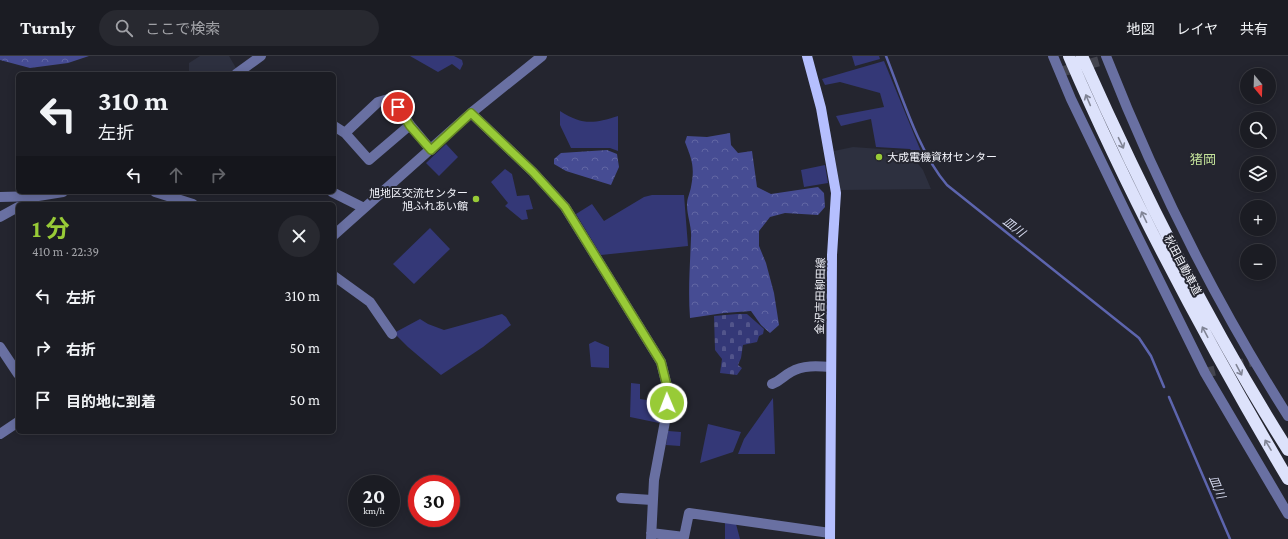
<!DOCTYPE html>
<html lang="ja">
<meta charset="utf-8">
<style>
body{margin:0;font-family:"Crimson Pro","Noto Sans JP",serif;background:#282930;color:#f1f3f6;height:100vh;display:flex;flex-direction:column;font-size:15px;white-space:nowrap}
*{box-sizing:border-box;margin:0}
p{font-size:13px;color:#a0a1a6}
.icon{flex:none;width:22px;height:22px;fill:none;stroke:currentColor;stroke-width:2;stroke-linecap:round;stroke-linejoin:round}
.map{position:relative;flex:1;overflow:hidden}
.sheet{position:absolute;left:16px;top:146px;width:320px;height:232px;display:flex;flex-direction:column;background:#1b1c23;border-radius:6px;box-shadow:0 2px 10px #0003,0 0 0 1px #393a41}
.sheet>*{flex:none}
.guide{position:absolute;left:16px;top:16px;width:320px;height:122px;border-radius:6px;box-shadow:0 2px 10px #0003,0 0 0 1px #393a41;background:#1b1c23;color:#f1f3f6;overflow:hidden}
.needle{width:26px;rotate:161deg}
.fabs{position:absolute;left:1240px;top:12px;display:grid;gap:8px}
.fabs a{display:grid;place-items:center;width:36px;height:36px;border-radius:50%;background:#1b1c23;box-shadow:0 2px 10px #0003,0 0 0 1px #393a41;font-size:20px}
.speed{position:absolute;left:348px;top:419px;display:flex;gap:8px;font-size:20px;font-weight:700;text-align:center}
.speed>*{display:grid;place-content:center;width:52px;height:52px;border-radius:50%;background:#1b1c23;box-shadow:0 2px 10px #0003,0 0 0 1px #393a41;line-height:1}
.speed small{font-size:10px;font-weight:400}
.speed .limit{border:6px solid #d22;background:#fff;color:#111}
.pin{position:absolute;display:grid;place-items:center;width:34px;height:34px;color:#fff;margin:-17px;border:2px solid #fff;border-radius:50%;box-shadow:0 1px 4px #0007}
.me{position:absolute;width:44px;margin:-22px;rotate:359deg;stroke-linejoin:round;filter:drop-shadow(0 0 3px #0008)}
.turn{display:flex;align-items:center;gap:14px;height:84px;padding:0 16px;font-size:18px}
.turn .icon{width:52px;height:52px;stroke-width:2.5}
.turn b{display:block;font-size:28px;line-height:34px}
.lanes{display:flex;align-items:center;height:38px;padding:0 16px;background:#0003;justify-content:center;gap:20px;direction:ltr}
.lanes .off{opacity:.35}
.round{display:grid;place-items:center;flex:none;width:42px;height:42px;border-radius:21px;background:#282930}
.headline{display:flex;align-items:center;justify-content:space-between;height:68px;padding:0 16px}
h1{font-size:24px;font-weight:700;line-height:30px;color:#98cb37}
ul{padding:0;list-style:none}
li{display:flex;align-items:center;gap:12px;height:52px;padding:0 16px}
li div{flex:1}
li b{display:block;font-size:15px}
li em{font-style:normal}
header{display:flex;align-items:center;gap:24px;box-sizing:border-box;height:56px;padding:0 20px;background:#1b1c23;border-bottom:1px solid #393a41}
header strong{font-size:19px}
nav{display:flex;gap:22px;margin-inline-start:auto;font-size:14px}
.search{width:280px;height:36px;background:#282930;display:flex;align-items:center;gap:10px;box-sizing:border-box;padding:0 14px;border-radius:22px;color:#a0a1a6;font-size:15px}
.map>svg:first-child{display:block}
</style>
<header>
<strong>Turnly</strong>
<div class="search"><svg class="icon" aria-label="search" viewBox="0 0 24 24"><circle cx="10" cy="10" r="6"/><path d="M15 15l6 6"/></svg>ここで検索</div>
<nav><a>地図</a><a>レイヤ</a><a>共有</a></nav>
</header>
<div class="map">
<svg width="1288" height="483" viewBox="0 0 1288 483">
<defs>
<pattern id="forest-crowns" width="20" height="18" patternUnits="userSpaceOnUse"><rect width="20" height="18" fill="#464c93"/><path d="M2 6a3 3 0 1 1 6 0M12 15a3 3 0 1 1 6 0" fill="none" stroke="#6166a3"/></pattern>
<pattern id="cemetery-stones" width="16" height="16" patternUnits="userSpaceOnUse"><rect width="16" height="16" fill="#343877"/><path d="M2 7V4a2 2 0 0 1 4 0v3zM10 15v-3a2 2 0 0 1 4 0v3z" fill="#52558b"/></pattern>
</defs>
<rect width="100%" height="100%" fill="#24252f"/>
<path fill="#2d303f" d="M200 0H229L236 12 229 18H189V7Z
M853 91 908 95 923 114 931 133 840 134 834 95Z"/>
<path fill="#343877" d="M410 0H454L462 4 463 8 460 14 452 8 438 16Z
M852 0H879L880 3 855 10Z
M884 5 920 93 922 99 919 103 910 93 876 91 871 63 841 70 836 60 884 51 880 37 840 26 825 29 822 23Z
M560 55C582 69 593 68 618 60V95L610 92H571L560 69Z
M446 88 458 101 439 120 426 107Z
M825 109 828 127 804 131 801 114Z
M505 113 512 118 517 140 529 139 533 153 526 154 528 163 522 164 505 150 508 147 491 126Z
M652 139H684L688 190 601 199 576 158 592 148 604 165 644 141Z
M430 172 450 193 414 228 393 208Z
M502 258 506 261 511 269 483 291 441 319 408 291 394 277 420 263 428 268 444 274Z
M595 285 609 291V312L591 311 589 288Z
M631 327 640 328V343L660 346 662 355 659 367 630 361Z
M773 342 775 398H738L744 383Z
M708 368 741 376 733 396 700 407Z
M668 375 681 376 680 390 666 389Z
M725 466 736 468 740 483H725Z"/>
<path fill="url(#forest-crowns)" d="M0 0H89L68 7 30 12 0 4Z
M730 77 731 89 738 97 752 95 757 131 771 138 818 131 824 137 825 151 818 159 785 157 770 161 759 175V190L766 207 774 237 779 269 770 277 761 269 751 255 724 257 690 262C688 235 690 209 691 182 692 171 687 160 687 149 687 142 690 137 691 131 695 111 692 104 685 86L687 80 707 81Z
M607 94 617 98 619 111 611 129 566 115 554 108V103L561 97Z"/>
<path fill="url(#cemetery-stones)" d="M737 258H747L764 273 763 278 759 280 757 286 743 289 741 302 738 309 742 312 737 319 720 317 722 303 715 294 714 260Z"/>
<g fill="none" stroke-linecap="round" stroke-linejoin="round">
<path stroke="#5d65ae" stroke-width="2.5" d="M886 0C902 40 919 97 947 129L1139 282 1151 300 1164 331
M1169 341 1230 483"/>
<path stroke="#43444e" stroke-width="10" stroke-dasharray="10 5" stroke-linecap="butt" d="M1060 16 1107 3
M1205 317 1253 305"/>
<path stroke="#6970a2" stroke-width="10" d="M1053 0 1071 43 1127 159 1205 317 1288 458
M1106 0C1155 125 1216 247 1288 360
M236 18 261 0
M471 57 533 116 565 151 661 306 668 334 666 360 654 424 651 483
M334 70 345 77 369 104 410 69
M345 77 378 46 392 42 410 69 431 94
M155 136 193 148
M332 136 364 152
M0 141 38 140 63 136
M0 161 18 151
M334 179 471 57 542 0
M334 220 370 246 392 278
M0 291 18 318
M772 328C782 324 783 320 791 316 803 309 817 310 831 311
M0 378 18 366
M621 442 652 444
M651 477 684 481 689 457 830 477"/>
<path stroke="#b5bffe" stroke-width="10" d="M807 0 821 52 836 137 832 199 830 483"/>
<path stroke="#dde2fb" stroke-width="12" d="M1069 0C1132 146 1207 286 1288 423
M1082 0C1142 135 1209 269 1288 394"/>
</g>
<defs><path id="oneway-shaft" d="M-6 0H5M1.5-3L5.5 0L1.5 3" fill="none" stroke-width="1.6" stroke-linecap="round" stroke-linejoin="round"/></defs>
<g stroke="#808495">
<use href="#oneway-shaft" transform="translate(1088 44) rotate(-113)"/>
<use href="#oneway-shaft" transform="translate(1121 87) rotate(64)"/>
<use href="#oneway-shaft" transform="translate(1144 161) rotate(-116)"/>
<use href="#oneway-shaft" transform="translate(1205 276) rotate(-118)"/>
<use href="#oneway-shaft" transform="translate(1239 314) rotate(62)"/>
<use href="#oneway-shaft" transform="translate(1268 389) rotate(-121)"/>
</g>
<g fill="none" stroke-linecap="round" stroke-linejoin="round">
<g stroke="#638424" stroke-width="10">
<path id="route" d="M398 51 410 70 431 94 471 57 533 116 565 151 661 306 668 334 667 347"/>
</g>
<use href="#route" stroke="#98cb37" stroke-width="7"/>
</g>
<g fill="#98cb37" stroke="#24252f" stroke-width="1.5">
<circle cx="879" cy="101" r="4"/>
<circle cx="476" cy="143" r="4"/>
</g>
<g text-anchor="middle" stroke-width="4" stroke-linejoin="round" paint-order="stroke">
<g font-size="11" fill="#f3f4fb" stroke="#24252f" text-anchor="start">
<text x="887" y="105">大成電機資材センター</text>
<text x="468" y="141" text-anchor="end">旭地区交流センター<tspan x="468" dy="13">旭ふれあい館</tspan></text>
</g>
<g font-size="11" fill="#f3f4fb" stroke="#24252f">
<text transform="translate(1183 209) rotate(62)" y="4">秋田自動車道</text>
<text transform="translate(820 240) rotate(-89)" y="4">金沢吉田柳田線</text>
</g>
<g font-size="12" font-style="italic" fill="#d6daef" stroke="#24252f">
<text transform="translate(1014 171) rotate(38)" y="4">皿川</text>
<text transform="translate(1217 431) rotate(67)" y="4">皿川</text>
</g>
<g font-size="13" fill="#c3e29a" stroke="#24252f">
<text x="1203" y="108">猪岡</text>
</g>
</g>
</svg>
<div class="fabs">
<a><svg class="needle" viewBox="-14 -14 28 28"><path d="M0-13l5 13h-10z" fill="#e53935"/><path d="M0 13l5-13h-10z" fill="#a0a1a6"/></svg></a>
<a><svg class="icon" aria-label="search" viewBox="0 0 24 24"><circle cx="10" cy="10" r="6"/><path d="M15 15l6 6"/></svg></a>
<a><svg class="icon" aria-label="layers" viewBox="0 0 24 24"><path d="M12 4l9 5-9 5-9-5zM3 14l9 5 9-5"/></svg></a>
<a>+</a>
<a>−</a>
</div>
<div class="speed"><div>20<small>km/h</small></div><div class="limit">30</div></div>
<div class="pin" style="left:398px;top:51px;background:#d93025"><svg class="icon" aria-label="arrive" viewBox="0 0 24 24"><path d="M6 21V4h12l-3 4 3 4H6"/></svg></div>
<svg class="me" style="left:667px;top:347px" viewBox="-20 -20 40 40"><circle r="17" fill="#98cb37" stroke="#fff" stroke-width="3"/><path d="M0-11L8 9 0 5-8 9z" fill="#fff"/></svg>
<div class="guide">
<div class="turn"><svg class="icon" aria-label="left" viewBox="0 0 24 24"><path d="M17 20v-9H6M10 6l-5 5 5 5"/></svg><div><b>310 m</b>左折</div></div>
<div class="lanes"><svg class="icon" aria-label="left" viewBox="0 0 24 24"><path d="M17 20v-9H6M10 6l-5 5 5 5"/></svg><svg class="icon off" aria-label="ahead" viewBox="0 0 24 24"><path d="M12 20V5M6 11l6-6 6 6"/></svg><svg class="icon off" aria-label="right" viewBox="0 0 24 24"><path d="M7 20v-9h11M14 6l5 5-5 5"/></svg></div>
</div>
<section class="sheet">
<div class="headline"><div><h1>1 分</h1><p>410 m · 22:39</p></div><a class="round"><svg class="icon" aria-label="close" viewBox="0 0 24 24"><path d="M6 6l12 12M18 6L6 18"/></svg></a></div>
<ul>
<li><svg class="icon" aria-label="left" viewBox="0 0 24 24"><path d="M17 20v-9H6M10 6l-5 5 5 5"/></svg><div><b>左折</b></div><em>310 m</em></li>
<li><svg class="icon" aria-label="right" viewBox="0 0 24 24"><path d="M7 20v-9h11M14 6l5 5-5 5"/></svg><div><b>右折</b></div><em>50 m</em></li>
<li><svg class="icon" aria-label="arrive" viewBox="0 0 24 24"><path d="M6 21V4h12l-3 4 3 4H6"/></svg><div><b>目的地に到着</b></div><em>50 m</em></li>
</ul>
</section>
</div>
